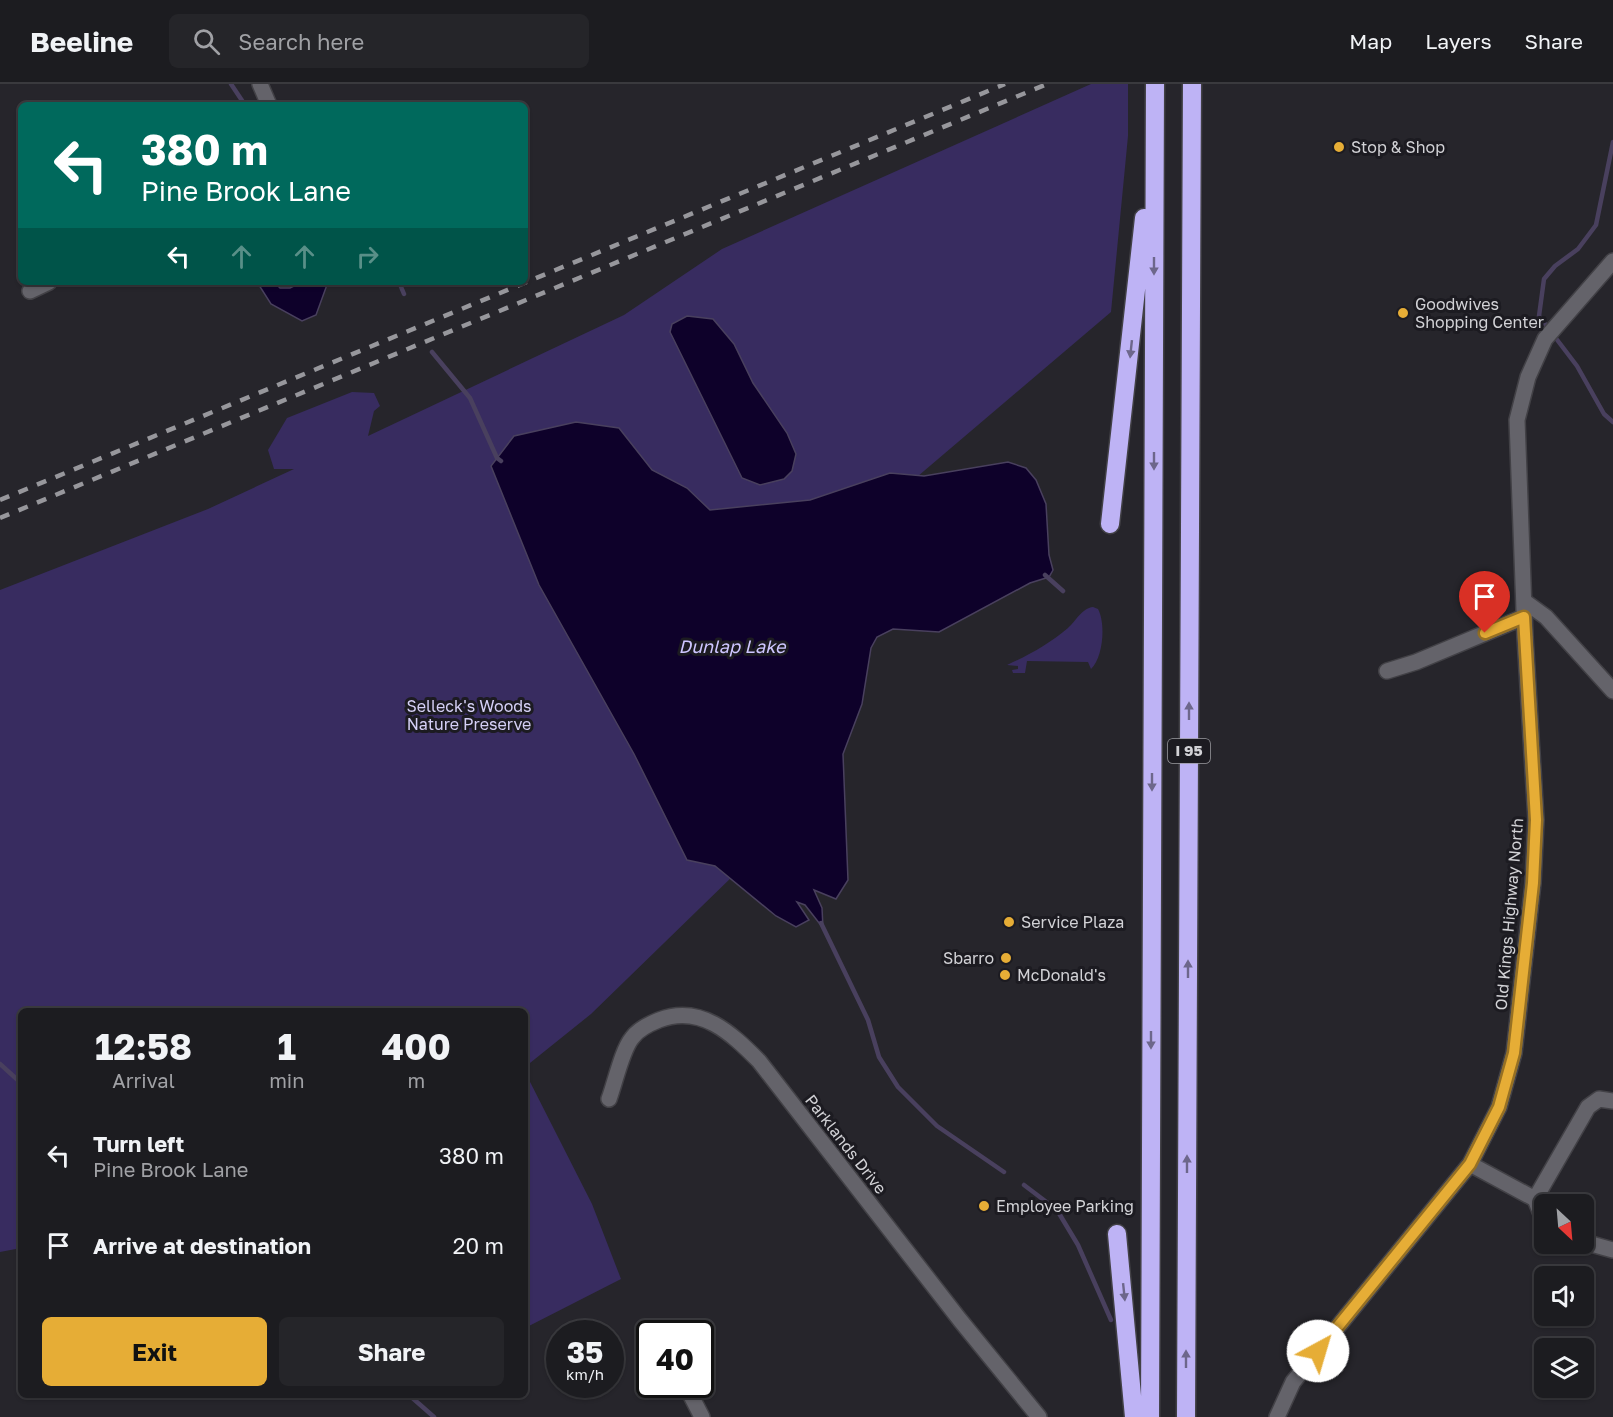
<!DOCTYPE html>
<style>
body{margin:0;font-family:"Golos Text",sans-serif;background:#252529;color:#f1f3f6;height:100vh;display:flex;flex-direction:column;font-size:22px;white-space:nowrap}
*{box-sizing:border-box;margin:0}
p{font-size:20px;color:#a0a1a5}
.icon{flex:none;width:33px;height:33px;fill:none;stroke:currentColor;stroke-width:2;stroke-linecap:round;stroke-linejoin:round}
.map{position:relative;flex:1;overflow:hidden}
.details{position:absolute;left:18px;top:924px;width:510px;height:390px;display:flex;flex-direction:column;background:#1c1c20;border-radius:9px;box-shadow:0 2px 4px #0004,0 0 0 2px #3a3a3e}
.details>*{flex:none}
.guide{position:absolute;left:18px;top:18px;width:510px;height:183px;border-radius:9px;box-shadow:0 2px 4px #0004,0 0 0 2px #3a3a3e;background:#00695c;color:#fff;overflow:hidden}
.needle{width:39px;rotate:154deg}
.controls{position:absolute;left:1534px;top:1110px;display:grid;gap:12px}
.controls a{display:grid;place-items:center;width:60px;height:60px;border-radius:9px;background:#1c1c20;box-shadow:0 2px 4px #0004,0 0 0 2px #3a3a3e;font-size:30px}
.speed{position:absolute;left:546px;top:1236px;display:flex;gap:12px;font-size:30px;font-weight:700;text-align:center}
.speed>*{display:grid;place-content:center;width:78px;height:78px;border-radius:50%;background:#1c1c20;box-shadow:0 2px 4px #0004,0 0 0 2px #3a3a3e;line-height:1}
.speed small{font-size:15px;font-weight:400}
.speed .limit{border:3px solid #111;border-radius:9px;background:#fff;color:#111}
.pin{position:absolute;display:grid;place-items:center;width:51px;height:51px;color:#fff;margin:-62px -26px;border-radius:50% 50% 50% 0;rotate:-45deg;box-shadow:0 0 6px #0007}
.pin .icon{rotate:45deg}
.me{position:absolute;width:66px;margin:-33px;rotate:39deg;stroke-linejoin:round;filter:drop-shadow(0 0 4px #0008)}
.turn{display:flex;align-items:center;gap:21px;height:126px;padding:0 24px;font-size:27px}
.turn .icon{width:78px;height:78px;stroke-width:2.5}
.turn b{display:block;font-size:42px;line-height:51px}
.lanes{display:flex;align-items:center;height:57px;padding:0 24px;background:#0003;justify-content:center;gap:30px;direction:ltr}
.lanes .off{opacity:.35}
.eta{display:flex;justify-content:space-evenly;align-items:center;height:102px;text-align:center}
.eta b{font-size:36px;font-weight:700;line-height:42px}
.action{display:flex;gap:12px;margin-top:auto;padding:12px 24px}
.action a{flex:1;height:69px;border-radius:9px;background:#e6ad36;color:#111;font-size:24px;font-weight:700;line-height:69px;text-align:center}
.action a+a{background:#252529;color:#f1f3f6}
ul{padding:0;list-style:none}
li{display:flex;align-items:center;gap:18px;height:90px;padding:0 24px}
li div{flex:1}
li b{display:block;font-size:22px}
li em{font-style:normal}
header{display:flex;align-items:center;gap:36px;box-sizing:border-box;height:84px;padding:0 30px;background:#1c1c20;border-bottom:2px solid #3a3a3e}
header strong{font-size:28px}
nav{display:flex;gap:33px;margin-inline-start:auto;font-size:21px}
.search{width:420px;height:54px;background:#252529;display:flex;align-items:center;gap:15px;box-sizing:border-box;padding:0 21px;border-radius:9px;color:#a0a1a5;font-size:22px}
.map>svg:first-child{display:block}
</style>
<header>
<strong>Beeline</strong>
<div class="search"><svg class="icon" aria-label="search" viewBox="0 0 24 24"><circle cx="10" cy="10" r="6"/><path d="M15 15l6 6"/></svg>Search here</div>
<nav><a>Map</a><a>Layers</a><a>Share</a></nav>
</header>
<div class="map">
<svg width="1613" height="1333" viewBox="0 0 1613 1333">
<rect width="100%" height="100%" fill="#26252b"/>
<path fill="#382c60" d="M1091 0H1128V52L1111 228 757 529 778 748 591 930 525 983V927H21V1164L0 1168V506L208 425 294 385H274L268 366 287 334 352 308 374 309 380 322 374 327 368 352 624 231 722 165Z
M1093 523 1098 525C1106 540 1103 574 1091 585L1088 578 1027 577 1025 589H1013L1012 586 1018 585V582L1007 581C1029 571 1049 560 1068 544 1076 537 1082 524 1093 523Z
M525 988 592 1120 621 1195 525 1244Z"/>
<path fill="#0e012a" stroke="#49405e" stroke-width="1.5" d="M257 198H274L280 204H290L302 198H328L316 231 302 237 271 220Z
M687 232 713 235 734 260 753 299 787 349 796 370 792 387 784 395 760 401 742 394 670 248 672 240Z
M576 338 619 344 652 386 687 404 710 426 810 416 890 389 924 392 1008 378 1026 384 1036 396 1046 420 1049 471 1053 486 1049 493 1030 499 939 548 893 545 877 553 871 564 862 620 843 670 848 796 836 815 814 806 822 824 823 844 805 821 797 818 809 836 796 843 776 832 715 782 687 776 634 670 539 501 491 382 514 352Z"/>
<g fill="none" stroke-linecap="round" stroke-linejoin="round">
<path stroke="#49405e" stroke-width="4.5" d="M231 0 245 21
M1613 58 1596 141 1578 165 1555 182 1544 195 1539 232 1577 282 1604 330 1613 338
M399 198 404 210
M432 268 470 314 497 374 501 377
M1045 491 1063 507
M821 839 868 936 879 973 898 1003 937 1042 1004 1088
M0 980 21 999
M1024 1101 1057 1126 1078 1161 1111 1236
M409 1311 434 1333"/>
<g stroke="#424146" stroke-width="18">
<path id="minor" d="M260 0 269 21
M30 207 49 198
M1524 517 1546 533 1613 607
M1387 587 1416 578 1524 533
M609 1015C615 999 622 966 632 954 638 945 649 940 659 936 701 920 731 949 759 977L960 1236 1039 1333
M1470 1080 1535 1115 1545 1140
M1535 1115 1588 1023 1599 1015 1613 1017
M1584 1158 1613 1166
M656 1247 658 1250
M685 1300 702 1333
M1277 1333 1293 1298 1470 1080 1499 1023 1514 969 1533 799 1536 736 1525 553 1517 336 1528 293 1545 255 1613 177"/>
</g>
<g stroke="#424146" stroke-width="21">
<path id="highway" d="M1110 440 1144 134
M1117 1150 1134 1333
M1150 1333 1155 0
M1186 1333 1192 0"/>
</g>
<use href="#minor" stroke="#64636a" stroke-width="15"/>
<use href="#highway" stroke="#beb3f5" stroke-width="18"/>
<path stroke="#97979c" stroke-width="4.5" stroke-dasharray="10 10" stroke-linecap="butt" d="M0 416 1005 0
M0 434 1047 0"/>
</g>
<defs><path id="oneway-solid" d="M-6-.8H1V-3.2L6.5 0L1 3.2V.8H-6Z" transform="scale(1.5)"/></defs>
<g fill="#6d678b">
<use href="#oneway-solid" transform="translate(1154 182) rotate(90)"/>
<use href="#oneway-solid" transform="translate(1131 265) rotate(96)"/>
<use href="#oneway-solid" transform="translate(1154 377) rotate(90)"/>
<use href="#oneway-solid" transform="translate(1189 627) rotate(-90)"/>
<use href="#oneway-solid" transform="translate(1152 698) rotate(90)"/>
<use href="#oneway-solid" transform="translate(1188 885) rotate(-90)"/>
<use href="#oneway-solid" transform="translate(1151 956) rotate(90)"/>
<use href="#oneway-solid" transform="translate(1187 1080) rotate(-90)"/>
<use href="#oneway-solid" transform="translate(1124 1208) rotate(84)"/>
<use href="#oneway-solid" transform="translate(1186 1275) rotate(-90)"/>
</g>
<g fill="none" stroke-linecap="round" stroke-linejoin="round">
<g stroke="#967023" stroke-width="15">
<path id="route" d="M1318 1267 1470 1080 1499 1023 1514 969 1533 799 1536 736 1524 533 1485 549"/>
</g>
<use href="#route" stroke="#e6ad36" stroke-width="10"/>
</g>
<g fill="#e6ad36" stroke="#1c1b21" stroke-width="2">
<circle cx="1339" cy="63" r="6"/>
<circle cx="1403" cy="229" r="6"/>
<circle cx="1009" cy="838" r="6"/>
<circle cx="1006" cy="874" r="6"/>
<circle cx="1005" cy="891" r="6"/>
<circle cx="984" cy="1122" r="6"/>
</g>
<g text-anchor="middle" stroke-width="6" stroke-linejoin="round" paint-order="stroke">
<rect fill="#1c1b21" stroke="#9b9ba0" stroke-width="1.5" x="1168" y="655" width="42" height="24" rx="4.5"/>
<g font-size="15" font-weight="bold" fill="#d2d2d6">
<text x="1189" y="672">I 95</text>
</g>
<g font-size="16" fill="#d2d2d6" stroke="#1c1b21" text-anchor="start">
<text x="1351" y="69">Stop &amp; Shop</text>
<text x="1415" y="226">Goodwives<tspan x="1415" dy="18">Shopping Center</tspan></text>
<text x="1021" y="844">Service Plaza</text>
<text x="994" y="880" text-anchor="end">Sbarro</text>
<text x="1017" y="897">McDonald's</text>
<text x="996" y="1128">Employee Parking</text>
</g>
<g font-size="16" fill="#d5d0f6" stroke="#1c1b21">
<text x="469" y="628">Selleck's Woods<tspan x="469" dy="18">Nature Preserve</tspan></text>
</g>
<g font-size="16" fill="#d2d2d6" stroke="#1c1b21">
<text transform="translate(1509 830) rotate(-85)" y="6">Old Kings Highway North</text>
<text transform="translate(846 1060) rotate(52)" y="6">Parklands Drive</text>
</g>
<g font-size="18" font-style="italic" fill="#cec6ff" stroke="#1c1b21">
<text x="732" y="569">Dunlap Lake</text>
</g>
</g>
</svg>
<div class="controls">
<a><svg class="needle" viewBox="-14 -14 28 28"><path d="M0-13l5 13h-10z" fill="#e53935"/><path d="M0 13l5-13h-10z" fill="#a0a1a5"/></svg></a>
<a><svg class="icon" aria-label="sound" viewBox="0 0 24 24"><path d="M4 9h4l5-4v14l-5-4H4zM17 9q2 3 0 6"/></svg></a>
<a><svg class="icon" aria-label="layers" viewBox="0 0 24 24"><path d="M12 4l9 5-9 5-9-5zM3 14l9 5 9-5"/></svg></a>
</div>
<div class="speed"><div>35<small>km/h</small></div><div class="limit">40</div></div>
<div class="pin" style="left:1485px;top:549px;background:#d93025"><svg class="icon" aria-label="arrive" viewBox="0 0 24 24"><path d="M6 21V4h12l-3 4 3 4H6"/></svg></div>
<svg class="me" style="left:1318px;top:1267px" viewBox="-20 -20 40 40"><circle r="19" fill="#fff"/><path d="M0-13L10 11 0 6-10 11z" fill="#e6ad36"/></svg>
<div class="guide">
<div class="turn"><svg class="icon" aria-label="left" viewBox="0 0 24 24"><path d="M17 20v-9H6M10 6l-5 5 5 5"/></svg><div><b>380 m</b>Pine Brook Lane</div></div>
<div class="lanes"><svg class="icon" aria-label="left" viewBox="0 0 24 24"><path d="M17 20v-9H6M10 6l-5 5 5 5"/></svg><svg class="icon off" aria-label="ahead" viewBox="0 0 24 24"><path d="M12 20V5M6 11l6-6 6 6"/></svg><svg class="icon off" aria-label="ahead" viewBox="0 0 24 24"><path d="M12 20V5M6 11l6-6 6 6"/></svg><svg class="icon off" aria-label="right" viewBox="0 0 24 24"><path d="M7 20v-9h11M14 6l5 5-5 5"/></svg></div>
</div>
<section class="details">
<div class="eta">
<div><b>12:58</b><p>Arrival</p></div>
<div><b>1</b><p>min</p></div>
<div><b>400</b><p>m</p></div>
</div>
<ul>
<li><svg class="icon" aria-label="left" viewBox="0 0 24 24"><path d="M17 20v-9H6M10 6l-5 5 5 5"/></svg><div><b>Turn left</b><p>Pine Brook Lane</p></div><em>380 m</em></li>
<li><svg class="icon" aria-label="arrive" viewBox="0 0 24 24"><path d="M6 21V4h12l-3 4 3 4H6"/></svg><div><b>Arrive at destination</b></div><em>20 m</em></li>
</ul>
<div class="action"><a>Exit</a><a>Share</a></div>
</section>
</div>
